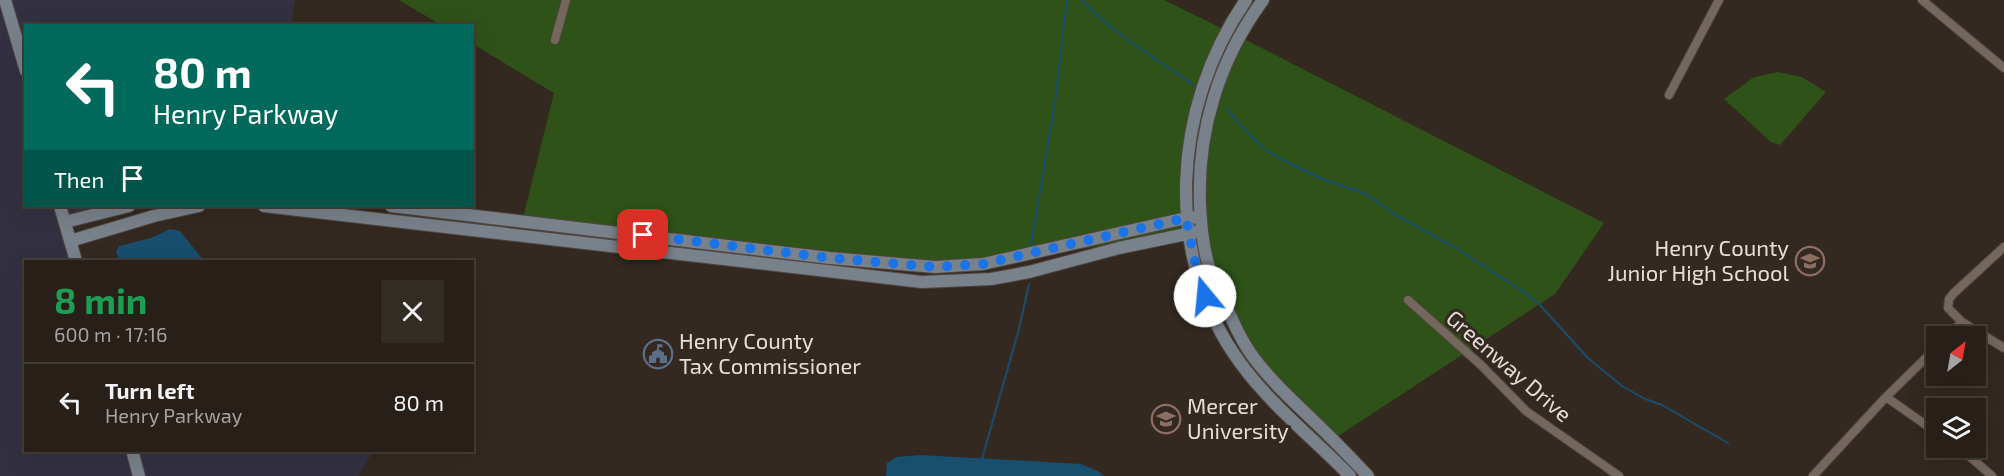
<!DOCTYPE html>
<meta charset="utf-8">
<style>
body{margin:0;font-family:"Exo 2",sans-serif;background:#332c25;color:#f1f3f6;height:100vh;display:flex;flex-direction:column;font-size:22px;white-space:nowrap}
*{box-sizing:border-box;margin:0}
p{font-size:20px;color:#a4a2a2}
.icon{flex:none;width:33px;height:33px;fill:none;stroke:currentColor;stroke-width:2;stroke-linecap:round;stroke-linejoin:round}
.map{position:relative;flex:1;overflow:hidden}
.details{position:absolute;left:24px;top:260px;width:450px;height:192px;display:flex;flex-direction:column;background:#271f18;border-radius:0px;box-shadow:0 6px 24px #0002,0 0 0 2px #433d37}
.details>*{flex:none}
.hud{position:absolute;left:24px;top:24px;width:450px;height:183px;border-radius:0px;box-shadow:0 6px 24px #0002,0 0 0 2px #433d37;background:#00695c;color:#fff;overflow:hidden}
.needle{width:39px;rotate:31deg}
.buttons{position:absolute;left:1926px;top:326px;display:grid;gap:12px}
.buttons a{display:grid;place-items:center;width:60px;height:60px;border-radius:0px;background:#271f18;box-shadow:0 6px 24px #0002,0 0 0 2px #433d37;font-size:30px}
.pin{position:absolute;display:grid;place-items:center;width:51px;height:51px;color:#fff;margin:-26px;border-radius:12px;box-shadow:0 3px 9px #0006}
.me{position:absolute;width:66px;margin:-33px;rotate:343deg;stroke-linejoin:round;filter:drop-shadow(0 0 4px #0008)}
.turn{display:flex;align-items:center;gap:21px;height:126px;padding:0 30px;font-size:27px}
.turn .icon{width:78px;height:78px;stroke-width:2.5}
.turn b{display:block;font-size:42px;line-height:51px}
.then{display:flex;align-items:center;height:57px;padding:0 30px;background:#0003;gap:12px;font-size:22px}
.round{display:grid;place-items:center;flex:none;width:63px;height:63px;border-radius:0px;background:#332c25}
.overview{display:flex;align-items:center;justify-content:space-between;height:102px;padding:0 30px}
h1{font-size:36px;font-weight:700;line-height:45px;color:#1e9e55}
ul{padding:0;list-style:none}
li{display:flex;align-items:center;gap:18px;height:78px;padding:0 30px;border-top:2px solid #433d37}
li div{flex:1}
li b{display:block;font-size:22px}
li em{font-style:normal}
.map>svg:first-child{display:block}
</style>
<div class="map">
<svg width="2004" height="476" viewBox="0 0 2004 476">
<rect width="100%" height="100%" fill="#342920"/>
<path fill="#333041" d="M0 0H295L291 25 26 26V206H151L66 230 73 261H26V450H374L358 476H0Z"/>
<path fill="#2f5218" d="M399 0H1164L1248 41 1604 223 1555 294 1326 444 1246 356 1204 232 916 271 522 222 554 93 473 44 472 26 441 25Z
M1778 72 1802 77 1826 92 1780 145 1771 142 1724 99 1754 77Z"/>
<path fill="#184e6e" d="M170 229 180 231 204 261H120L116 252 119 246 151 238Z
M920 455 1081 464 1098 471 1104 476H886L887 463 896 457Z"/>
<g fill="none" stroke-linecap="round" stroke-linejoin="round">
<path stroke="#184e6e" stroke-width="2" d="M1082 0C1111 32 1158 60 1194 85
M1226 108 1243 128 1263 148 1279 158 1320 178 1366 194 1396 215 1456 248 1527 294 1540 305 1588 358 1622 386 1645 399 1662 405 1728 443
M1031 245 1055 102 1067 0
M982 459 1019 329 1029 284"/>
<g stroke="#50463f" stroke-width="10">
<path id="street" d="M1922 0 2004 68
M555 40 566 0
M1669 95 1719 0
M2004 247 1954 293 1949 299 1948 308 1962 322 2004 348
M1408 300 1481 365 1526 411 1619 476
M1948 336 1962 322
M1886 397 1936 432
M1959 447 1992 476
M1813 476 1886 397 1936 348"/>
</g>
<g stroke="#50463f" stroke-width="14">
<path id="secondary" d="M5 0 26 71
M1246 0C1172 107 1162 257 1241 364 1272 406 1314 439 1350 476
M1263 0C1219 60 1197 131 1200 205 1201 227 1203 251 1211 273 1214 284 1221 295 1226 306 1234 324 1242 342 1254 358 1272 382 1295 403 1317 424 1334 440 1351 458 1368 476
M60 206 76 261
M264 206 922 282 991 279 1029 272 1119 248 1201 231
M391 206 830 258 935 267 983 264 1186 218 1201 217
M65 222 129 206
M70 241 154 216 199 206
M132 450 139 476"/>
</g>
<use href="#street" stroke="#74675d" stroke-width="8"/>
<use href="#secondary" stroke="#79818a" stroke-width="12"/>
</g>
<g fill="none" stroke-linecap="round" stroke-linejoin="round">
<path stroke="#1a73e8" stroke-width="10" stroke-dasharray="0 18" d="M643 235 830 258 935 267 983 264 1186 218 1196 266 1205 296"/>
</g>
<defs>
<g id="school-ring" transform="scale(1.5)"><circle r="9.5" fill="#342920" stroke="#8d6e63" stroke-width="1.5"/><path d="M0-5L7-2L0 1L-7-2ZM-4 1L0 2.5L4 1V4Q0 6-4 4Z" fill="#8d6e63"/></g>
<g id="civic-ring" transform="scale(1.5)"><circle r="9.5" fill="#342920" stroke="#5c6f8a" stroke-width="1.5"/><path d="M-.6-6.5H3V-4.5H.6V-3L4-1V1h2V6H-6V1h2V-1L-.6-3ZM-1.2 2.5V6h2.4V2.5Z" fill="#5c6f8a"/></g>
<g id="university-ring" transform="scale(1.5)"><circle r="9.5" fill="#342920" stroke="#8d6e63" stroke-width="1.5"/><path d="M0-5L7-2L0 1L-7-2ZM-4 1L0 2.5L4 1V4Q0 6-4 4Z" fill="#8d6e63"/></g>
</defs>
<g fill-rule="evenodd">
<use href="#school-ring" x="1810" y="261"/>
<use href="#civic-ring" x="658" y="354"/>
<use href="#university-ring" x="1166" y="419"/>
</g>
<g text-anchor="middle" stroke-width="6" stroke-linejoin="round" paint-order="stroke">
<g font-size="22" fill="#e5ded8" stroke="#342920" text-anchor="start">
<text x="1789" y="256" text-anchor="end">Henry County<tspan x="1789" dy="25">Junior High School</tspan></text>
<text x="679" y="349">Henry County<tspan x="679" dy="25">Tax Commissioner</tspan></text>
<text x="1187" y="414">Mercer<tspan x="1187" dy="25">University</tspan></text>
</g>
<g font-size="22" fill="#e5ded8" stroke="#342920">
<text transform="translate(1509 366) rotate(41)" y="8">Greenway Drive</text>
</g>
</g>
</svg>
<div class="buttons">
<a><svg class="needle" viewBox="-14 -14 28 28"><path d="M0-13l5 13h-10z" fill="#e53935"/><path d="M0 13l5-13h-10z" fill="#a4a2a2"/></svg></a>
<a><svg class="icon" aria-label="layers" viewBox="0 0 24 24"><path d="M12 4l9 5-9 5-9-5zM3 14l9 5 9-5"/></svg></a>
</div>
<div class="pin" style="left:643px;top:235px;background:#d93025"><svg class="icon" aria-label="arrive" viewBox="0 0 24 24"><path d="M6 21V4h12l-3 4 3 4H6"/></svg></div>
<svg class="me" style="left:1205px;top:296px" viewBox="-20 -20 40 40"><circle r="19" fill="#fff"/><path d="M0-13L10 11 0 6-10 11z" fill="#1a73e8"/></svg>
<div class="hud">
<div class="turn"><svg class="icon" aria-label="left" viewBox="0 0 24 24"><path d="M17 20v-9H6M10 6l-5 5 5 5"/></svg><div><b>80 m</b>Henry Parkway</div></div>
<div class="then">Then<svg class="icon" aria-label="arrive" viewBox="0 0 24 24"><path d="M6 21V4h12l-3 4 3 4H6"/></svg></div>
</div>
<section class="details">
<div class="overview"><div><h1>8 min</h1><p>600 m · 17:16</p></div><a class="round"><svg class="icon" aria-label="close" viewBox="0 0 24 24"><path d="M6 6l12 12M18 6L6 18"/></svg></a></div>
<ul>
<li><svg class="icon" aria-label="left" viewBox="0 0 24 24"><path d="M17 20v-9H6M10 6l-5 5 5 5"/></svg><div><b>Turn left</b><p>Henry Parkway</p></div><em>80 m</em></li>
</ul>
</section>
</div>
